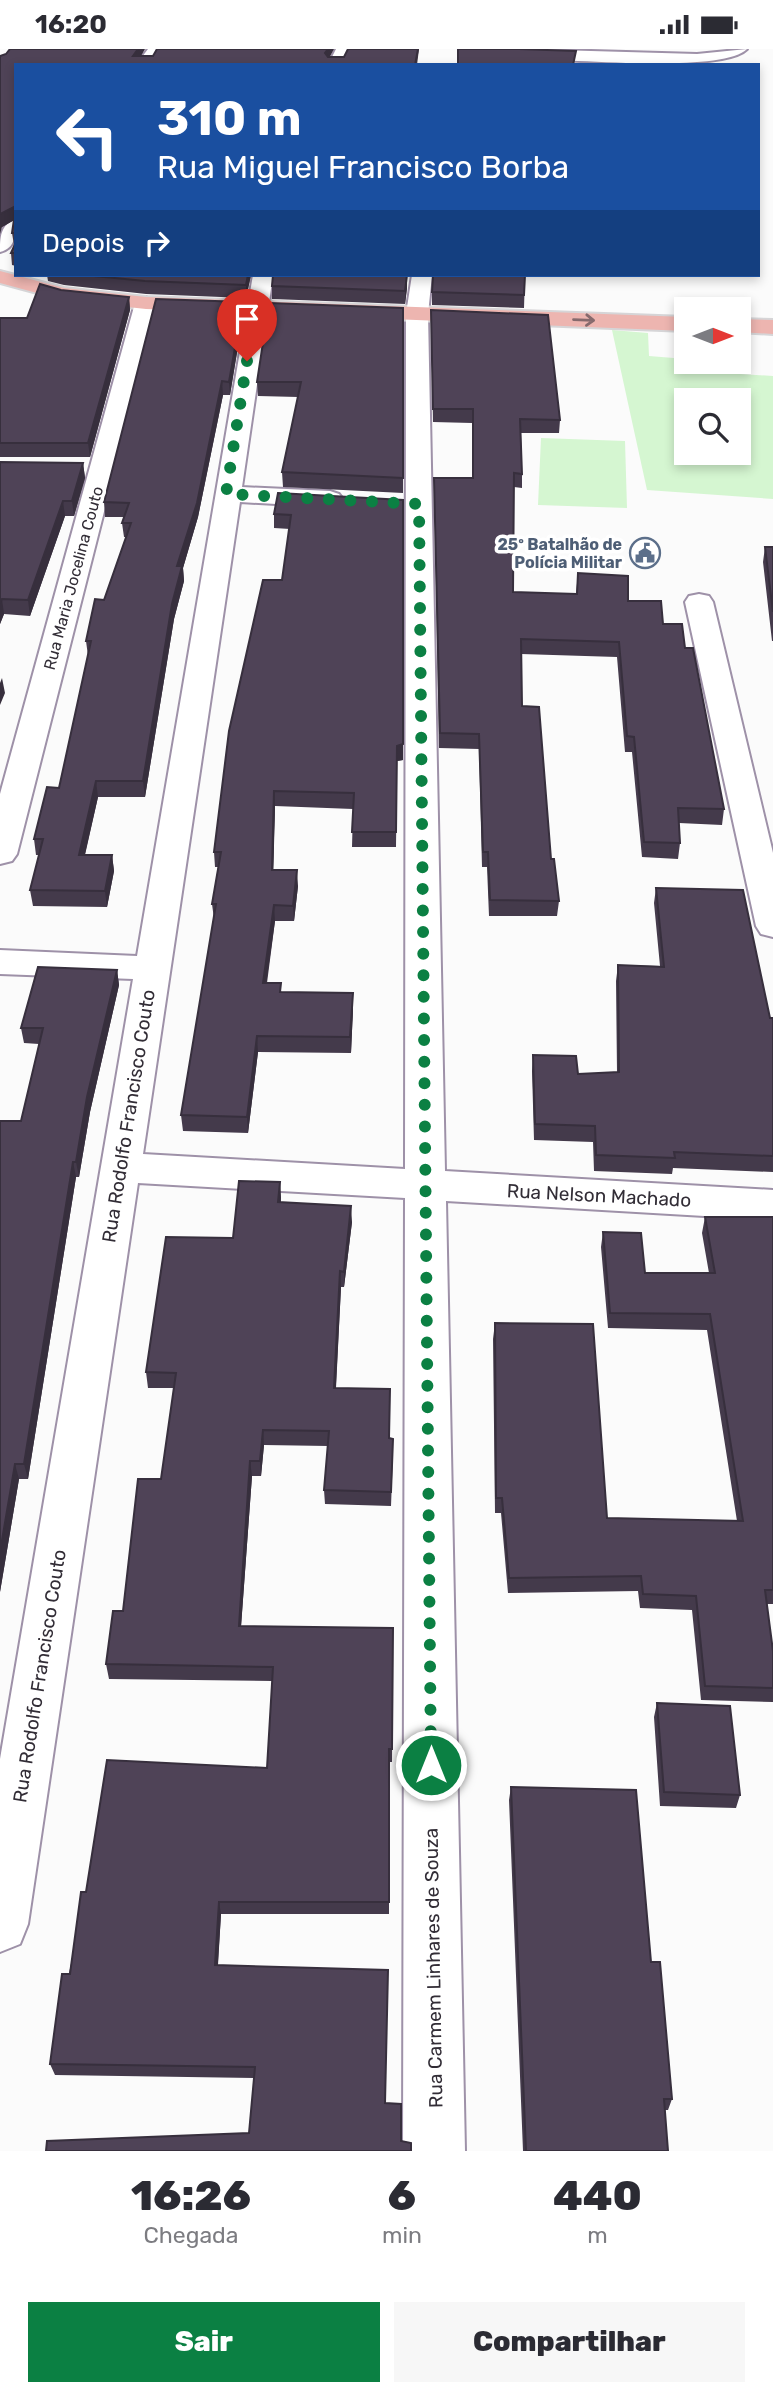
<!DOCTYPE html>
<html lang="pt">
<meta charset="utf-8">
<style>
body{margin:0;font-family:Rubik,sans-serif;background:#f7f7f7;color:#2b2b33;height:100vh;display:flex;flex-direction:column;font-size:26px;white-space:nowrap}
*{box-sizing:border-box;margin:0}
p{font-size:23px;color:#7c7c81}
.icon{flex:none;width:38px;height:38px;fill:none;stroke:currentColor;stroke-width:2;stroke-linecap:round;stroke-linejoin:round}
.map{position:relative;height:2102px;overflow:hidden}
.sheet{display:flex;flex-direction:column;background:#fff;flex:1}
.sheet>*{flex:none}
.hud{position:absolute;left:14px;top:14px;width:746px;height:214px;border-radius:0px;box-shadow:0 4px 10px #0003;background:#1a4fa0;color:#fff;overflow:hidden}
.needle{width:46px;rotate:90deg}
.buttons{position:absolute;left:674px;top:248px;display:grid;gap:14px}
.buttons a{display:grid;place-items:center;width:77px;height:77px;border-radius:0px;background:#fff;box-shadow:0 4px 10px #0003;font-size:35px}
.pin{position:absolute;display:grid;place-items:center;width:60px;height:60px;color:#fff;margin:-72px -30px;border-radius:50% 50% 50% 0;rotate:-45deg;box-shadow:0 0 7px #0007}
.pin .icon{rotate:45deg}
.me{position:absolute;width:77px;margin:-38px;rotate:0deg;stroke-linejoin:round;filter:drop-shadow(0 0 5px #0008)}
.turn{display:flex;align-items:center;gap:24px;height:147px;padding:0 28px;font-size:32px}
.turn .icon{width:91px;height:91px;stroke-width:2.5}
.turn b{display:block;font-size:49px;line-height:60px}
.then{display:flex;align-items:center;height:66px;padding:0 28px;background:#0003;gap:14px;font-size:26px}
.eta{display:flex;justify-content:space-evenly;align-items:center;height:119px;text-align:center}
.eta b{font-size:42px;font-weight:800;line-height:49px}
.button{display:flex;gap:14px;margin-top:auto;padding:14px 28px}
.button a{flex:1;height:80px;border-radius:0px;background:#0b8043;color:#fff;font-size:28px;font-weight:800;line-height:80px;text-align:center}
.button a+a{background:#f7f7f7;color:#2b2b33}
.status{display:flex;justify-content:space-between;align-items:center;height:49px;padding:0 35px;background:#fff;direction:ltr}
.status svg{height:19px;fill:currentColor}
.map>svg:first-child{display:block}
</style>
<div class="status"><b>16:20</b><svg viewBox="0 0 49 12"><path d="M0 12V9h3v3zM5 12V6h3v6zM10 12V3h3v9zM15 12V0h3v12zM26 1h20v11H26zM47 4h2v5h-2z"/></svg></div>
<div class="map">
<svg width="773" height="2102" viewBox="0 0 773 2102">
<rect width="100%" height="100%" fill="#fbfbfb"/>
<path fill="#d5f6d1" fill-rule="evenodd" d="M612 281 648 284 649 307 686 310V313H696L708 323 773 327V450L647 441ZM686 352H738V404H686Z
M541 389 625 392 627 459 538 456Z"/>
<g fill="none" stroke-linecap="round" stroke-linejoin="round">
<g stroke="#9e91a8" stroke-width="4">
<path id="minor" d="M148 0H164L152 16H136Z
M336 0H352L344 16H328Z
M520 0 697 5 747 0C723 25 563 10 523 9L515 4Z
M16 171C16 185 16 199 0 203 0 189 0 175 16 171Z
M253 226H273L242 438 330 442 339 445 343 450 339 455 330 458 240 453 143 1105 405 1120 406 265 412 226H432L428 265 445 1122 773 1141V1171L446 1152 465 2102H403L405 1149 138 1134 28 1875 20 1895 0 1903V1710L133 930 0 925V901L137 907Z
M146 248 157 254 17 805 12 812 0 815V745L135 254Z
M699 545 709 547 713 553 773 804V888L761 885 756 877 685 553 689 547Z"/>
</g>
<g stroke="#d6d5d7" stroke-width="4">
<path id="major" d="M0 222 64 239 146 248 686 268V282L146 260 63 251 0 234Z
M738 270 773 271V285L738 283Z"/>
</g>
<use href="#minor" fill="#fff" fill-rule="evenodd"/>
<use href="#major" fill="#edb5b0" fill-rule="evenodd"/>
</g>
<path fill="#443a4b" d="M348 0H419L417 16H16V217L12 216 11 204 14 196 12 184 14 171 2 178 0 7 344 8Z
M47 226H251L246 249 146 245 64 236 48 232Z
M525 226 524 259 432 256V243L452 227Z
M272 237 407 239 405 255 272 250Z
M61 241 129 248 130 261 90 408H0V269H27Z
M243 253V267L230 346H223L198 468 183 519 184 532 174 570 145 748H98L85 806H112L114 822 107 858 33 857 30 841 39 806H36L34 790 59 739 88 607 86 592 104 551 126 488H124L122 474 124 468H105L104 453Z
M403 259V444L283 438 282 423 298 348 258 347 257 333Z
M431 274 560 371 559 384H521L522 425V439L514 438 513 543 576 545 578 524 628 552 663 575 685 599 724 760 722 776 679 774 680 794 678 810 642 808 632 703H625L617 608 521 605 522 657 559 852 557 867H489L487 818H482L479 700 439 699 434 429H473L472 374 433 373Z
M0 413 83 414 85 429 74 467H65L30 567 4 565 0 575Z
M403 451V711L397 712 396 798H352L353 760 275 757 273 821 298 837 294 872H275L267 934 282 943 353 960 351 1004 258 1003 248 1084 183 1082 181 1066 214 870 212 855 218 818H215L214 803 282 531 290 480 274 479V465Z
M765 498H773V592H772L763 513Z
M656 839 770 969H773V1123L673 1119 672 1125 594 1122 593 1093 534 1091 532 1022 533 1006 578 1025 617 1023 616 932 618 916 660 917 654 854Z
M117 921 119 936 90 1063 79 1128H76L28 1430H19L0 1543V1072H21L39 995 24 994 21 979Z
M280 1133 281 1153 352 1173 344 1238H341L336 1339 389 1389 393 1405 391 1457 325 1455 324 1441 328 1397 264 1396 261 1427H252L241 1577 393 1579 392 1713H389V1865H221L218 1916 385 2054 401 2092 249 2084 254 2029 55 2026 50 2015 86 1843 267 1719 272 1632 109 1630 106 1615 123 1562 161 1430 174 1339H148L146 1323 233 1189Z
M705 1168H773V1555H767L773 1602V1653L701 1651 692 1561 640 1559 638 1542 508 1544 501 1464H495L493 1290 495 1274 607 1469 737 1472 707 1281 608 1279 601 1198 603 1183 645 1224H709L702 1184Z
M657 1654 740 1746 736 1759 660 1757 654 1668Z
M511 1738 651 1913 672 2050 668 2061H665L668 2102H523L509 1751Z"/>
<path fill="#372f3d" d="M138 0H145L136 16 133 7Z
M328 0H334L326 15 325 4Z
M16 157V170L2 178 0 185V165Z
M248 226H251L246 249V236Z
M407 226V239L405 255V242Z
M129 248 130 261 90 408 88 394Z
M243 253V267L230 346 229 333Z
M222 332 223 346 198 468 183 519 184 532 174 570 145 748 143 732 177 517Z
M83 414 85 429 74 467 72 452Z
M63 452 65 467 30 567 28 551Z
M2 550 4 565 0 575V554Z
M2 629 5 644 0 656V634Z
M403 695V711L397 712 396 798 397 697Z
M96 732 98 748 81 822 79 806Z
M274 742 275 757 273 836 272 821Z
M112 806 114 822 107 858 105 842Z
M297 821 298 837 294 872 293 857Z
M274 856 275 872 264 950 263 934Z
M117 921 119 936 90 1063 79 1128 76 1113 87 1048Z
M353 944V960L351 1004 350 988Z
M257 987 258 1003 248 1084 247 1068Z
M73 1113 76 1128 28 1430 24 1415Z
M280 1133 281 1149 279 1169 278 1153Z
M351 1157 352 1173 344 1238V1223Z
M340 1222 341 1238 335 1354 334 1339Z
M263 1381 264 1396 261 1427 260 1412Z
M250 1412 252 1427 240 1592 239 1577Z
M15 1415 19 1430 0 1543V1503Z
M219 1853 221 1865 217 1928 215 1916Z"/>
<path fill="#4f4357" stroke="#372f3d" stroke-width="2" d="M10 0H138L133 7H153L157 0H328L325 4 328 8H344L348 0H418L415 16H16V157L0 165V7L6 5Z
M458 0H519L576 2 573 16H458Z
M16 157V184H12Z
M16 193V204H11Z
M84 226H248L246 236 145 232Z
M273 226H407L405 242 272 237Z
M452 226H525L524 246 432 243 433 227H452Z
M40 235 61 241 129 248 88 394H0V269H27Z
M156 250 243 253 229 333 222 332 197 454 177 517H182L172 555 143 732H96L79 806H112L105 842 30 841 43 790H34L47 738 59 739 91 592H86L95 550 104 551 131 474H122L129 454 104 453Z
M269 254 403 259V429L282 423 301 333H257Z
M431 261 548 266 560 371 520 370 522 425 514 424 513 543 577 545 578 524 628 527V552H661L663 575H682L685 599H693L724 760 678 759 680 794 644 793 634 688 627 687 619 593 521 590 522 657 539 658 551 810H554L559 852 490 851 488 803H483L479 685 440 684 434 429H473V360H433Z
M0 413 83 414 72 452H63L28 551 2 550 0 554Z
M278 444 403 451V695L397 697 396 783H352L354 744 274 742 272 821H297L293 857 274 856 263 934H281L280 943 353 944 350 988 257 987 247 1068 181 1066 216 855H212L221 803H214L229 682 263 531H282L291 466 274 465Z
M765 498H773V563Z
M656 839 743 841 770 969H773V1107L674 1103 675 1109 596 1106 595 1077 535 1075 533 1006 576 1007 578 1025 619 1023 618 916 664 918Z
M38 918 117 921 87 1048 76 1113H73L24 1415H15L0 1503V1072H21L43 979H21Z
M239 1132 280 1133 278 1153 351 1157 344 1223 340 1222 334 1339 390 1340 389 1389 393 1390 391 1443 324 1441 329 1382 263 1381 260 1412H250L239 1577 393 1579 392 1700H389V1853H219L215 1916 388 1921 385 2054 401 2055V2092L411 2094V2102H46L47 2092 249 2084 255 2018 50 2015 62 1925H70L81 1843H86L107 1711 267 1719 273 1618 106 1615 113 1562H123L138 1430H161L176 1324 146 1323 166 1188 233 1189Z
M705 1168H773V1541H765L773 1602V1639L705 1637 696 1547 643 1545 641 1527 509 1529 502 1449H496L495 1274 593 1275 607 1469 743 1472 710 1265 610 1264 603 1183 641 1184 645 1224H715Z
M657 1654 730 1657 740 1746 664 1743Z
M511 1738 636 1741 651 1913H660L672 2050H664L668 2102H526Z"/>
<defs><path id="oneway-shaft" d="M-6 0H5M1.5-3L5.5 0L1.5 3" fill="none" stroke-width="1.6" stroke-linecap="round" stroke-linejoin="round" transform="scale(1.75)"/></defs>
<use stroke="#866a6d" href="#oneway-shaft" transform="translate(584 271) rotate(2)"/>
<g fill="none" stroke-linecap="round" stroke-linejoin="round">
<path stroke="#0b8043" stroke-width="12" stroke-dasharray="0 21.6" d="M247 312 226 445 419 455 431 1716"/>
</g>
<defs>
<g id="civic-ring" transform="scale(1.575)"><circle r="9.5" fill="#fff" stroke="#5c6f8a" stroke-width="1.5"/><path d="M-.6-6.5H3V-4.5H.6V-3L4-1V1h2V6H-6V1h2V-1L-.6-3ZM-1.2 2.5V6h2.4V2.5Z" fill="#5c6f8a"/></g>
</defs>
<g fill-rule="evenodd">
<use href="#civic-ring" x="645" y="504"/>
</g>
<g text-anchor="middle" stroke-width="7" stroke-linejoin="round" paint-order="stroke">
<g font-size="16" font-weight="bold" fill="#4e5e75" stroke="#fff" text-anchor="end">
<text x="622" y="501">25º Batalhão de<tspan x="622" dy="18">Polícia Militar</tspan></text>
</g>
<g font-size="16" fill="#322d36" stroke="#fff">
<text transform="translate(73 529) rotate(-75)" y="6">Rua Maria Jocelina Couto</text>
</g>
<g font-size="19" fill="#322d36" stroke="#fff">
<text transform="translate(128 1067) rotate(-81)" y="7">Rua Rodolfo Francisco Couto</text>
<text transform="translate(599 1146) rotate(3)" y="7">Rua Nelson Machado</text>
<text transform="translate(39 1627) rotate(-81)" y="7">Rua Rodolfo Francisco Couto</text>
<text transform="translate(433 1919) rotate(-91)" y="7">Rua Carmem Linhares de Souza</text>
</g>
</g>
</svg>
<div class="buttons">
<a><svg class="needle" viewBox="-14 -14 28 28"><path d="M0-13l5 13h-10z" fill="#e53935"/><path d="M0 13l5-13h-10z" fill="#7c7c81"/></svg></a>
<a><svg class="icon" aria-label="search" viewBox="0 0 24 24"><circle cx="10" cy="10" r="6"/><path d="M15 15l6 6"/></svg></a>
</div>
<div class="pin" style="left:247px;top:312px;background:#d93025"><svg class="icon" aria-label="arrive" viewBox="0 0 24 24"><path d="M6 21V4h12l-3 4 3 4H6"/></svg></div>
<svg class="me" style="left:431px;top:1716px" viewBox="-20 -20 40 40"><circle r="17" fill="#0b8043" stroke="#fff" stroke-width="3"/><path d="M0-11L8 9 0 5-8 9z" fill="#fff"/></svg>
<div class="hud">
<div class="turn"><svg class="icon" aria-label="left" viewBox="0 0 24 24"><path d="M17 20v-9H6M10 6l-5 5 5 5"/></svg><div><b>310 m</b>Rua Miguel Francisco Borba</div></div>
<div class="then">Depois<svg class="icon" aria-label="right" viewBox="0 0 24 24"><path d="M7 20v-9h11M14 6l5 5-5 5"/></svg></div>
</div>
</div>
<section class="sheet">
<div class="eta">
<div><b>16:26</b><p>Chegada</p></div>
<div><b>6</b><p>min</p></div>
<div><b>440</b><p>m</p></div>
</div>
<div class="button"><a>Sair</a><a>Compartilhar</a></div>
</section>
